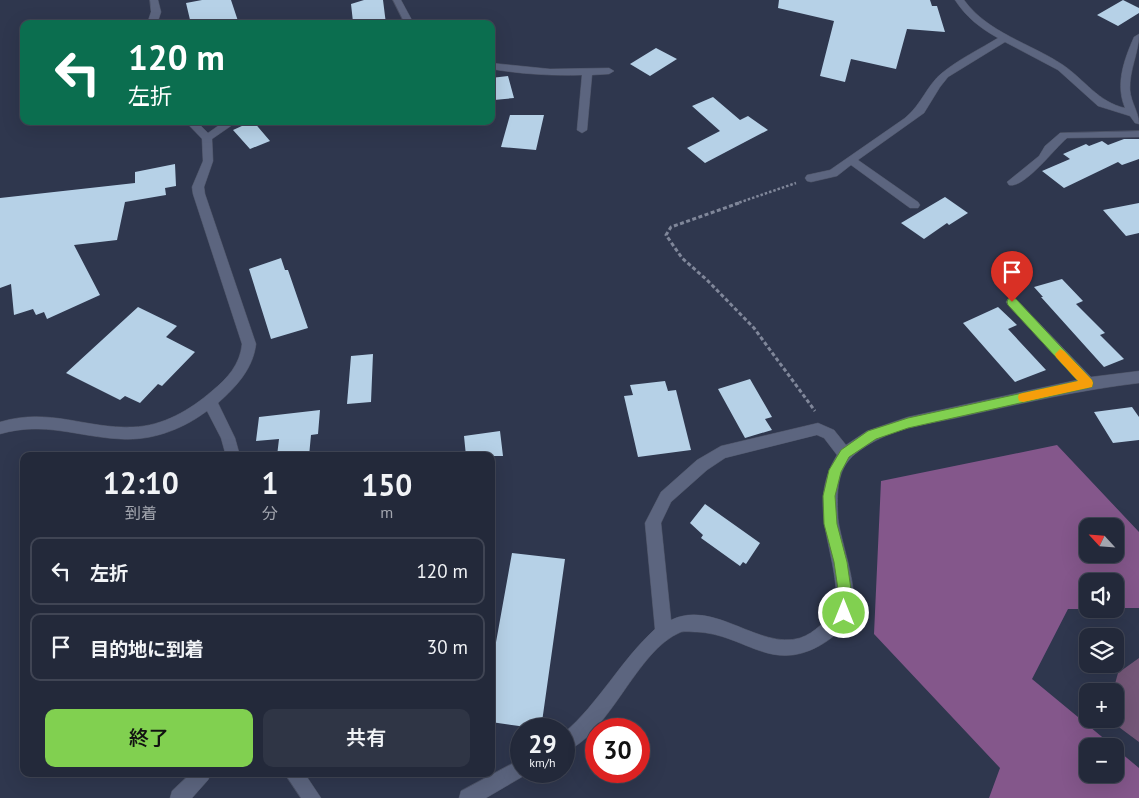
<!DOCTYPE html>
<html lang="ja">
<meta charset="utf-8">
<style>
body{margin:0;font-family:"PT Sans","Noto Sans JP",sans-serif;background:#2f3545;color:#f1f3f6;height:100vh;display:flex;flex-direction:column;font-size:19px;white-space:nowrap}
*{box-sizing:border-box;margin:0}
p{font-size:16px;color:#a3a6af}
.icon{flex:none;width:28px;height:28px;fill:none;stroke:currentColor;stroke-width:2;stroke-linecap:round;stroke-linejoin:round}
.map{position:relative;flex:1;overflow:hidden}
.details{position:absolute;left:20px;top:452px;width:475px;height:325px;display:flex;flex-direction:column;background:#23293a;border-radius:10px;box-shadow:0 5px 20px #0002,0 0 0 1px #404554}
.details>*{flex:none}
.hud{position:absolute;left:20px;top:20px;width:475px;height:105px;border-radius:10px;box-shadow:0 5px 20px #0002,0 0 0 1px #404554;background:#0b6e4f;color:#fff;overflow:hidden}
.needle{width:32px;rotate:296deg}
.controls{position:absolute;left:1079px;top:518px;display:grid;gap:10px}
.controls a{display:grid;place-items:center;width:45px;height:45px;border-radius:10px;background:#23293a;box-shadow:0 5px 20px #0002,0 0 0 1px #404554;font-size:25px}
.speed{position:absolute;left:510px;top:718px;display:flex;gap:10px;font-size:25px;font-weight:700;text-align:center}
.speed>*{display:grid;place-content:center;width:65px;height:65px;border-radius:50%;background:#23293a;box-shadow:0 5px 20px #0002,0 0 0 1px #404554;line-height:1}
.speed small{font-size:12px;font-weight:400}
.speed .limit{border:8px solid #d22;background:#fff;color:#111}
.pin{position:absolute;display:grid;place-items:center;width:42px;height:42px;color:#fff;margin:-51px -21px;border-radius:50% 50% 50% 0;rotate:-45deg;box-shadow:0 0 5px #0007}
.pin .icon{rotate:45deg}
.me{position:absolute;width:55px;margin:-28px;rotate:0deg;stroke-linejoin:round;filter:drop-shadow(0 0 4px #0008)}
.turn{display:flex;align-items:center;gap:18px;height:105px;padding:0 25px;font-size:22px}
.turn .icon{width:65px;height:65px;stroke-width:2.5}
.turn b{display:block;font-size:35px;line-height:42px}
.eta{display:flex;justify-content:space-evenly;align-items:center;height:85px;text-align:center}
.eta b{font-size:30px;font-weight:600;line-height:35px}
.primary-button{display:flex;gap:10px;margin-top:auto;padding:10px 25px}
.primary-button a{flex:1;height:58px;border-radius:10px;background:#81d050;color:#111;font-size:20px;font-weight:600;line-height:58px;text-align:center}
.primary-button a+a{background:#2f3545;color:#f1f3f6}
ul{padding:0;list-style:none}
li{display:flex;align-items:center;gap:15px;height:68px;margin:0 10px 8px;padding:0 15px;border:2px solid #404554;border-radius:10px}
li div{flex:1}
li b{display:block;font-size:19px}
li em{font-style:normal}
.map>svg:first-child{display:block}
</style>
<div class="map">
<svg width="1139" height="798" viewBox="0 0 1139 798">
<rect width="100%" height="100%" fill="#2f374e"/>
<path fill="#745778" d="M1139 658V742L1108 719H1115V691H1113L1118 673Z"/>
<path fill="#84578b" fill-rule="evenodd" d="M1057 445 1139 532V608H1115V581H1088L1087 609H1068L1032 679 1113 746H1088V774H1115V748L1139 768V798H989L1000 768 874 634 881 481ZM1088 526H1115V554H1088Z"/>
<path fill="#b6d1e7" d="M202 0H231L239 24H191L186 3Z
M364 0H383L386 24H360V21L353 22 351 4Z
M779 0H930L932 6H937L945 32 907 29 896 69 851 59 845 82 820 76 834 21 778 8Z
M1123 0 1139 8V13L1118 26 1097 15Z
M656 48 677 59 650 76 630 64Z
M508 76 514 98 494 100 491 78Z
M713 97 740 120 748 116 768 130 705 163 687 148 720 131 692 106Z
M510 115H544L536 150 501 147Z
M253 121 270 141 250 149 233 130Z
M1124 139H1139V159L1122 165 1118 162 1064 188 1042 171 1070 159 1063 154 1086 144 1089 146 1102 141 1108 145Z
M175 164 176 186 165 188 166 195 125 202 117 240 74 245 100 295 47 319 44 312 36 315 33 309 14 315 11 284 0 288V198L135 183V172Z
M945 197 968 213 949 225 947 223 924 239 901 223Z
M1139 203V233L1126 236 1103 210Z
M281 258 285 270H288L308 328 271 339 249 269Z
M1062 279 1083 301 1076 304 1105 333 1100 335 1124 359 1104 367 1041 297H1043L1034 287Z
M138 307 177 326 166 337 195 352 162 386 158 384 140 403 125 396 120 400 66 373Z
M998 307 1017 325 1008 329 1046 370 1015 382 963 323Z
M373 354 371 402 347 404 351 356Z
M750 379 772 417 765 419 772 430 745 438 718 389Z
M665 381 668 391 676 390 691 450 638 457 624 396 633 395 630 385Z
M1132 407 1139 417V440L1113 443 1094 412Z
M320 410 318 434 311 435 309 456H277L279 439 256 441 259 417Z
M500 431 503 456H466L464 436Z
M705 504 760 543 746 564 743 562 740 566 701 538 703 535 690 523Z
M512 553 565 559 541 729 491 722V670Z"/>
<g fill="none" stroke-linecap="round" stroke-linejoin="round">
<g stroke="#4c5265" stroke-width="1">
<path id="minor" d="M150 0H158L161 12 157 24H147L151 12Z
M393 0H401L414 24H405Z
M955 0H964C988 33 1030 43 1063 65 1085 80 1098 102 1125 108 1115 84 1124 60 1134 37L1139 34C1139 53 1129 70 1130 90 1131 103 1139 112 1139 124L1135 123 1130 116 1098 106 1058 70 1005 42 948 77 940 87 924 113 858 160 918 202 920 205 918 208H910L851 165 837 176 811 182 807 181 805 178 807 175 830 170 905 118C922 104 927 85 942 73 959 59 980 49 998 38 980 28 966 17 955 0Z
M491 63 550 69 609 68 614 71 609 74 592 75 587 130 582 133 577 130 582 75C551 76 521 74 491 69Z
M185 121H196L208 133 225 121H238L212 139 213 161 204 187 205 194 256 344C253 369 236 387 218 403L235 438 240 456H226L221 438 207 411C183 429 152 441 121 439 78 437 44 421 0 434V422C50 407 85 429 133 427 163 426 190 410 212 391 228 378 240 364 242 344L193 194 192 187 203 161 202 139Z
M1139 131V137L1067 138C1055 148 1024 189 1009 185L1007 182 1039 156 1045 146 1060 133Z
M1012 297 1016 299 1091 377 1139 371V383C1080 390 1023 403 965 416 936 423 903 426 877 440 869 444 856 452 850 459 836 474 837 498 838 518 840 541 863 598 850 619 842 630 830 640 819 646 770 673 744 634 697 632 692 632 686 631 681 632 636 650 610 735 564 752V733C599 703 621 660 655 629L645 523 661 492 697 460 721 446 818 423 834 430 846 445 867 431 908 417 1077 380 1008 305 1006 302 1008 299ZM817 435 824 438 837 455C804 509 840 552 836 609 826 620 815 633 800 638 759 650 714 599 671 620L661 523 671 502 707 470 725 458Z
M521 759V771H529L527 774 486 798H459L461 791Z
M190 774H211L208 780 192 798H170L172 791Z
M285 774H305L321 798H301Z"/>
</g>
<path stroke="#80879a" stroke-width="2.5" stroke-dasharray="2.5 2" stroke-linecap="butt" d="M735 204 796 183"/>
<path stroke="#80879a" stroke-width="3" stroke-dasharray="4 2.5" stroke-linecap="butt" d="M739 203 671 227 666 235 682 258 707 280 754 328 815 411"/>
<use href="#minor" fill="#5c657f" fill-rule="evenodd"/>
</g>
<path fill="#81d050" stroke="#548734" d="M1012 298 1016 299 1092 380 1093 383 1092 387 908 428 876 439 849 457 841 472 835 496 837 524 847 562 852 596 849 618 844 620 839 618 837 613 839 596 834 562 824 524 823 496 829 470 841 450 868 431 908 418 1078 381 1008 305 1007 302 1008 299Z"/>
<path fill="#f59e0b" d="M1060 349 1064 351 1092 380 1093 383 1092 387 1023 402 1019 401 1018 397 1019 394 1023 393 1078 381 1056 357 1055 354Z"/>
</svg>
<div class="controls">
<a><svg class="needle" viewBox="-14 -14 28 28"><path d="M0-13l5 13h-10z" fill="#e53935"/><path d="M0 13l5-13h-10z" fill="#a3a6af"/></svg></a>
<a><svg class="icon" aria-label="sound" viewBox="0 0 24 24"><path d="M4 9h4l5-4v14l-5-4H4zM17 9q2 3 0 6"/></svg></a>
<a><svg class="icon" aria-label="layers" viewBox="0 0 24 24"><path d="M12 4l9 5-9 5-9-5zM3 14l9 5 9-5"/></svg></a>
<a>+</a>
<a>−</a>
</div>
<div class="speed"><div>29<small>km/h</small></div><div class="limit">30</div></div>
<div class="pin" style="left:1012px;top:302px;background:#d93025"><svg class="icon" aria-label="arrive" viewBox="0 0 24 24"><path d="M6 21V4h12l-3 4 3 4H6"/></svg></div>
<svg class="me" style="left:844px;top:613px" viewBox="-20 -20 40 40"><circle r="17" fill="#81d050" stroke="#fff" stroke-width="3"/><path d="M0-11L8 9 0 5-8 9z" fill="#fff"/></svg>
<div class="hud">
<div class="turn"><svg class="icon" aria-label="left" viewBox="0 0 24 24"><path d="M17 20v-9H6M10 6l-5 5 5 5"/></svg><div><b>120 m</b>左折</div></div>
</div>
<section class="details">
<div class="eta">
<div><b>12:10</b><p>到着</p></div>
<div><b>1</b><p>分</p></div>
<div><b>150</b><p>m</p></div>
</div>
<ul>
<li><svg class="icon" aria-label="left" viewBox="0 0 24 24"><path d="M17 20v-9H6M10 6l-5 5 5 5"/></svg><div><b>左折</b></div><em>120 m</em></li>
<li><svg class="icon" aria-label="arrive" viewBox="0 0 24 24"><path d="M6 21V4h12l-3 4 3 4H6"/></svg><div><b>目的地に到着</b></div><em>30 m</em></li>
</ul>
<div class="primary-button"><a>終了</a><a>共有</a></div>
</section>
</div>
